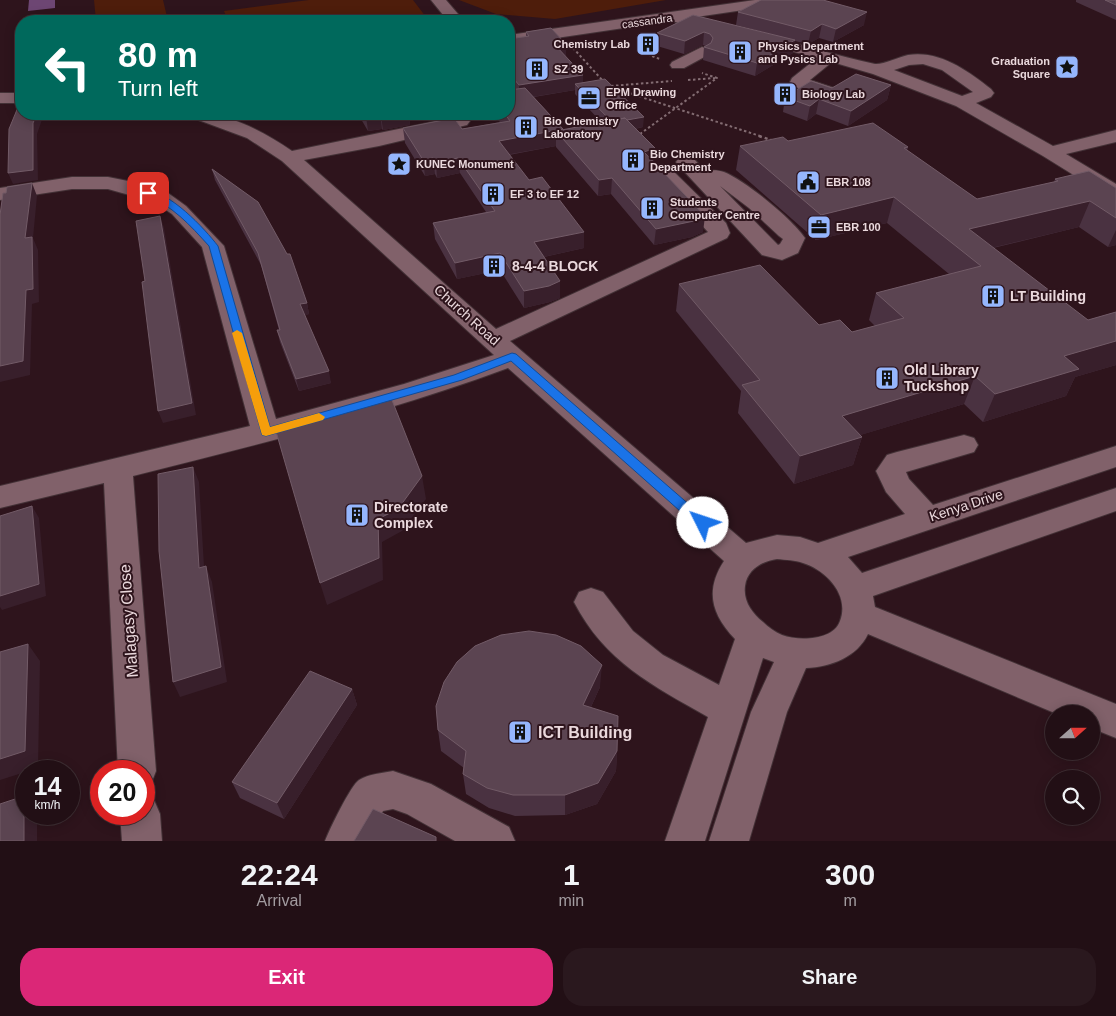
<!DOCTYPE html>
<style>
body{margin:0;font-family:Helvetica,sans-serif;background:#2a181e;color:#f1f3f6;height:100vh;display:flex;flex-direction:column;font-size:19px;white-space:nowrap}
*{box-sizing:border-box;margin:0}
p{font-size:16px;color:#a29ca0}
.icon{flex:none;width:28px;height:28px;fill:none;stroke:currentColor;stroke-width:2;stroke-linecap:round;stroke-linejoin:round}
.map{position:relative;height:841px;overflow:hidden}
.panel{display:flex;flex-direction:column;background:#220f15;flex:1}
.panel>*{flex:none}
.guide{position:absolute;left:15px;top:15px;width:500px;height:105px;border-radius:20px;box-shadow:0 2px 12px #0003,0 0 0 1px #3f2f34;background:#00695c;color:#fff;overflow:hidden}
.needle{width:32px;rotate:69deg}
.tools{position:absolute;left:1045px;top:705px;display:grid;gap:10px}
.tools a{display:grid;place-items:center;width:55px;height:55px;border-radius:50%;background:#220f15;box-shadow:0 2px 12px #0003,0 0 0 1px #3f2f34;font-size:25px}
.speed{position:absolute;left:15px;top:760px;display:flex;gap:10px;font-size:25px;font-weight:700;text-align:center}
.speed>*{display:grid;place-content:center;width:65px;height:65px;border-radius:50%;background:#220f15;box-shadow:0 2px 12px #0003,0 0 0 1px #3f2f34;line-height:1}
.speed small{font-size:12px;font-weight:400}
.speed .limit{border:8px solid #d22;background:#fff;color:#111}
.pin{position:absolute;display:grid;place-items:center;width:42px;height:42px;color:#fff;margin:-21px;border-radius:10px;box-shadow:0 2px 8px #0006}
.me{position:absolute;width:55px;margin:-28px;rotate:311deg;stroke-linejoin:round;filter:drop-shadow(0 0 4px #0008)}
.turn{display:flex;align-items:center;gap:18px;height:105px;padding:0 20px;font-size:22px}
.turn .icon{width:65px;height:65px;stroke-width:2.5}
.turn b{display:block;font-size:35px;line-height:42px}
.eta{display:flex;justify-content:space-evenly;align-items:center;height:85px;text-align:center}
.eta b{font-size:30px;font-weight:800;line-height:35px}
.action{display:flex;gap:10px;margin-top:auto;padding:10px 20px}
.action a{flex:1;height:58px;border-radius:20px;background:#db2777;color:#fff;font-size:20px;font-weight:800;line-height:58px;text-align:center}
.action a+a{background:#2a181e;color:#f1f3f6}
.map>svg:first-child{display:block}
</style>
<div class="map">
<svg width="1116" height="841" viewBox="0 0 1116 841">
<rect width="100%" height="100%" fill="#2e141c"/>
<path fill="#4e1d0b" d="M94 0H163L168 21H96Z
M309 0H413L429 21H228L224 11Z
M459 0H666L555 19 496 14Z"/>
<path fill="#6d4673" d="M29 0H55V8L28 11Z"/>
<g fill="none" stroke-linecap="round" stroke-linejoin="round">
<g stroke="#433136" stroke-width="2">
<path id="minor" d="M431 0H446L464 21H448Z
M755 0H792L790 3 785 4 696 17 725 24 728 27 725 30 720 32 671 21 509 45V35Z
M759 33C797 43 836 56 875 64 882 65 899 57 908 55 940 50 968 71 991 89L994 93 991 97 976 103 1053 146 1116 130V142L1066 154 1116 184V199L1109 197 1043 156 956 106 873 74 832 62 810 80 837 89 840 93 837 97 831 98 792 86 790 82 792 78 817 58 753 41 751 38 753 35ZM923 64 942 70 973 92 962 96 894 70 909 65Z
M702 47 708 49 710 52 708 55 684 68H672L670 65 672 62Z
M0 93H21V103H0Z
M190 114C228 112 261 130 292 151L447 119 452 118V114H470V121L467 125 379 146 304 160 496 329 708 232 651 170 654 166 661 164 668 166 726 223 730 233 727 238 510 341 746 543 777 535 800 537 818 543 905 514 886 492 876 471 887 455 897 452 964 435 974 438 978 445 974 452 906 472 909 479 933 505 1116 446V467L848 557 862 573 1116 488V511L873 596 875 607 1116 704V738L1091 728V714H1057L868 634C857 657 831 667 806 668L787 712 749 841H709L751 712 774 662 763 658 705 841H665L708 717C652 685 605 662 574 602L579 592 591 588 603 592 633 631 663 655 719 685 735 639C711 614 705 590 724 561L508 368C387 413 259 444 133 476L156 771 151 784 144 787V771H118L104 483 0 508V486L250 426 202 247 172 214 154 202 108 189H72L0 200V188L72 177H108L133 182 168 193 186 206 224 246 276 419 404 384 494 355 282 161 247 138 193 118ZM777 559C786 560 795 560 803 563 826 570 850 595 840 621 833 641 798 641 782 635 775 632 768 627 763 622 752 613 743 601 745 586 747 570 762 561 777 559Z
M686 156 693 158 705 171C712 170 718 170 724 172 746 181 792 219 805 238L798 253 782 260 762 255 679 166 676 162 679 158ZM720 186 749 208 779 236 783 239 780 244 778 245Z
M393 771 431 784 509 827 515 841H455L407 814 393 809 383 811 367 841H325C329 830 351 785 359 780 369 774 382 773 393 771Z
M144 796 154 800 160 814 162 841H122L120 814H144Z"/>
</g>
<path stroke="#836c72" stroke-width="2" stroke-dasharray="2.5 2.5" stroke-linecap="butt" d="M573 48 604 82
M638 51 660 59
M688 80 715 78
M611 86 672 81
M611 87 763 137
M640 134 717 78 702 73"/>
<path stroke="#836c72" stroke-width="2.5" stroke-dasharray="3 3" stroke-linecap="butt" d="M759 136 771 140"/>
<use href="#minor" fill="#81616a" fill-rule="evenodd"/>
</g>
<path fill="#4a3241" fill-rule="evenodd" d="M1076 0H1116V20L1076 2Z
M738 12 864 25 833 42 819 38 808 44 795 41 793 53 755 76 703 60 704 47 705 46 703 45 684 54 657 46V33L693 15 774 35 736 25Z
M526 32 566 57 583 83 643 127 635 129 654 162 703 232 692 237 654 245 611 194 598 196 556 147V146L509 155 584 248 544 257 560 298 550 302 524 308 500 270 457 279 435 239 433 223 486 212 460 173 437 178 435 174 425 176 405 143 403 128 462 129 500 122 497 119V114H509L512 90 509 86V39L526 37ZM575 90V94L602 123 563 130 534 97Z
M891 85 887 100 848 126 816 114 807 121 783 112 785 97 832 88Z
M358 114H409L410 125 383 130 382 129 368 131Z
M788 141 908 147 907 151 977 199 1054 182 1055 179 1116 188V245L1108 247 1079 227 993 248 1088 320 1116 312V365L1075 377 1066 396 983 422 964 404 860 435 862 437 853 465 794 484 738 413 741 391 676 311 679 284 819 325 852 332 875 326 869 320 876 293 949 274 887 223 816 240 736 170 740 146Z
M212 169 307 303 309 314 305 315 331 383 299 391 280 342 277 330H279L261 265 215 180Z
M600 687 591 707 617 751 616 771 597 804 565 815 515 816 489 808 466 794 463 774 464 768 441 751 438 730Z
M352 689 357 705 284 819 240 798 232 782Z"/>
<path fill="#381f2b" d="M867 12 864 25 833 42 836 29Z
M822 24 819 38 808 44 811 31Z
M704 32 703 45 684 54 685 41Z
M795 40 793 53 755 76 757 63Z
M566 44V58L556 46Z
M583 75V89L575 84V90L519 99V85Z
M891 85 887 100 848 126 851 111Z
M819 99 816 114 807 121 810 106Z
M37 114H44L37 134 38 180 13 184 8 173Z
M380 114 382 129 368 131 366 116Z
M388 114H409L410 125 383 130 381 115Z
M644 117 643 127 612 133V123Z
M563 129V139L556 131V146L500 156 499 141Z
M655 148 654 164 644 152Z
M433 158 435 174 425 176 423 160Z
M458 158 460 173 437 178 436 162Z
M612 178 611 194 598 196 599 180Z
M32 183 37 196 33 238 38 250 39 302 32 304 30 375 0 382V366L26 290 25 238Z
M894 197 887 223 816 240 821 215Z
M1090 201 1079 227 966 254 969 229Z
M160 216 164 228 196 415 163 423 158 411Z
M705 216 703 232 692 237 654 245 656 229Z
M1116 230V245L1108 247Z
M584 232V248L534 259V242Z
M500 253V270L457 279 455 263Z
M560 281V298L550 302 524 308V291Z
M307 303 309 314 303 316 300 304Z
M1116 341V365L1075 377 1066 396 983 422 995 394 1064 356Z
M329 371 331 383 299 391 296 379Z
M975 376 964 404 834 443 842 416Z
M862 437 853 465 794 484 800 456Z
M193 467 199 482 205 583 199 568Z
M422 476 426 499 402 531 382 542 383 580 327 605 320 583 378 519Z
M32 506 39 518 46 596 2 610 0 607V596Z
M206 566 212 582 227 682 180 697 173 682Z
M28 644 40 661 38 768 0 780V759Z
M602 665 600 687 582 726 583 705Z
M352 689 357 705 284 819 277 803Z
M617 751 616 771 597 804 565 815V795Z
M24 796 26 798V814H37V841H24Z"/>
<path fill="#5b4451" stroke="#725b67" d="M761 0H823L867 12 836 29 822 24 811 31 738 12Z
M1105 0H1116V5Z
M693 15 795 40 757 63 704 47 711 43 713 38 710 34 704 32 685 41 657 33Z
M551 28 566 44 556 46 583 75 519 85 509 73V39L529 36 526 32Z
M856 74 891 85 851 111 819 99 810 106 785 97 811 81 832 88Z
M605 79 644 117 627 120 625 118 611 121 575 84Z
M525 88 563 129 499 141 529 180 542 177 584 232 534 242 560 281 549 286 524 291 500 253 455 263 433 223 495 211 458 158 436 162 433 158 423 160 403 128 454 118 462 129 510 121 505 114H509V90Z
M21 100V114H37L33 123V170L8 173 9 129Z
M364 114H378L366 116Z
M625 118 655 148 644 152 705 216 694 221 656 229 612 178 599 180 556 131Z
M873 123 908 147 904 148 977 199 1058 181 1055 179 1089 171 1116 188V218L1090 201 969 229 1088 320 1116 312V341L1064 356 1079 369 995 394 975 376 842 416 862 437 800 456 742 385 760 380 679 284 760 265 819 325 840 320 852 332 904 318 876 293 981 266 894 197 821 215 740 146 783 137 788 141Z
M212 169 258 202 287 254H290L307 303 300 304 329 371 296 379 277 330H280L258 253Z
M32 183 25 238 32 237 33 289 26 290 23 361 0 366V215L3 193H6L7 187Z
M160 216 192 403 158 411 142 282 145 281 136 221Z
M390 395 422 476 398 509 378 519 379 558 320 583 275 428 342 411 341 409Z
M193 467 199 568 206 566 221 667 173 682 159 551 158 474Z
M32 506 39 584 0 596V516Z
M529 631 556 635 581 646 602 665 583 705 618 716 617 751 598 783 565 795H513L487 788 463 774 466 751 438 730 436 706 444 682 457 662 475 646 501 635Z
M28 644 25 751 0 759V652Z
M310 671 352 689 277 803 232 782Z
M24 796V841H0V804Z
M373 809 436 837V841H354Z"/>
<path fill="#1a73e8" stroke="#114b97" d="M145 191C168 189 205 229 218 246L270 427 454 375 512 353 516 354 707 520 709 523 707 527H698L511 361 462 380 266 436 262 435 209 246C190 225 172 205 145 195Z"/>
<path fill="#f59e0b" d="M237 330 242 333 270 427 319 413 325 417 323 420 266 436 262 435 232 333Z"/>
<defs>
<g id="building-square" transform="scale(1.25)"><rect x="-9" y="-9" width="18" height="18" rx="4" fill="#95b6fd" stroke="#2e141c"/><path d="M-4-6H4V6H1V3H-1V6H-4ZM-2.5-4.3h1.7v1.8h-1.7ZM.8-4.3h1.7v1.8H.8ZM-2.5-1h1.7V.8h-1.7ZM.8-1h1.7V.8H.8Z" fill="#111"/></g>
<g id="sight-square" transform="scale(1.25)"><rect x="-9" y="-9" width="18" height="18" rx="4" fill="#95b6fd" stroke="#2e141c"/><path d="M0-6L1.8-2.2L6-1.7L2.9 1.2L3.7 5.4L0 3.3L-3.7 5.4L-2.9 1.2L-6-1.7L-1.8-2.2Z" fill="#111"/></g>
<g id="office-square" transform="scale(1.25)"><rect x="-9" y="-9" width="18" height="18" rx="4" fill="#95b6fd" stroke="#2e141c"/><path d="M-6-3h4V-5.5h4V-3h4V5H-6ZM-1-4.5V-3h2v-1.5ZM-6 0V1H6V0Z" fill="#111"/></g>
<g id="civic-square" transform="scale(1.25)"><rect x="-9" y="-9" width="18" height="18" rx="4" fill="#95b6fd" stroke="#2e141c"/><path d="M-.6-6.5H3V-4.5H.6V-3L4-1V1h2V6H-6V1h2V-1L-.6-3ZM-1.2 2.5V6h2.4V2.5Z" fill="#111"/></g>
</defs>
<g fill-rule="evenodd">
<use href="#building-square" x="648" y="44"/>
<use href="#building-square" x="740" y="52"/>
<use href="#sight-square" x="1067" y="67"/>
<use href="#building-square" x="537" y="69"/>
<use href="#building-square" x="785" y="94"/>
<use href="#office-square" x="589" y="98"/>
<use href="#building-square" x="526" y="127"/>
<use href="#building-square" x="633" y="160"/>
<use href="#sight-square" x="399" y="164"/>
<use href="#civic-square" x="808" y="182"/>
<use href="#building-square" x="493" y="194"/>
<use href="#building-square" x="652" y="208"/>
<use href="#office-square" x="819" y="227"/>
<use href="#building-square" x="494" y="266"/>
<use href="#building-square" x="993" y="296"/>
<use href="#building-square" x="887" y="378"/>
<use href="#building-square" x="357" y="515"/>
<use href="#building-square" x="520" y="732"/>
</g>
<g text-anchor="middle" stroke-width="4" stroke-linejoin="round" paint-order="stroke">
<g font-size="11" fill="#ead8dc" stroke="#2e141c">
<text transform="translate(647 21) rotate(-8)" y="4">cassandra</text>
</g>
<g font-size="11" font-weight="bold" fill="#ead8dc" stroke="#2e141c" text-anchor="start">
<text x="630" y="48" text-anchor="end">Chemistry Lab</text>
<text x="758" y="50">Physics Department<tspan x="758" dy="13">and Pysics Lab</tspan></text>
<text x="1050" y="65" text-anchor="end">Graduation<tspan x="1050" dy="13">Square</tspan></text>
<text x="554" y="73">SZ 39</text>
<text x="606" y="96">EPM Drawing<tspan x="606" dy="13">Office</tspan></text>
<text x="802" y="98">Biology Lab</text>
<text x="544" y="125">Bio Chemistry<tspan x="544" dy="13">Laboratory</tspan></text>
<text x="650" y="158">Bio Chemistry<tspan x="650" dy="13">Department</tspan></text>
<text x="416" y="168">KUNEC Monument</text>
<text x="826" y="186">EBR 108</text>
<text x="510" y="198">EF 3 to EF 12</text>
<text x="670" y="206">Students<tspan x="670" dy="13">Computer Centre</tspan></text>
<text x="836" y="231">EBR 100</text>
</g>
<g font-size="14" font-weight="bold" fill="#ead8dc" stroke="#2e141c" text-anchor="start">
<text x="512" y="271">8-4-4 BLOCK</text>
<text x="1010" y="301">LT Building</text>
<text x="904" y="375">Old Library<tspan x="904" dy="16">Tuckshop</tspan></text>
<text x="374" y="512">Directorate<tspan x="374" dy="16">Complex</tspan></text>
</g>
<g font-size="14" fill="#ead8dc" stroke="#2e141c">
<text transform="translate(467 315) rotate(42)" y="5">Church Road</text>
<text transform="translate(966 505) rotate(-18)" y="5">Kenya Drive</text>
</g>
<g font-size="16" fill="#ead8dc" stroke="#2e141c">
<text transform="translate(128 621) rotate(-94)" y="6">Malagasy Close</text>
</g>
<g font-size="16" font-weight="bold" fill="#ead8dc" stroke="#2e141c" text-anchor="start">
<text x="538" y="738">ICT Building</text>
</g>
</g>
</svg>
<div class="tools">
<a><svg class="needle" viewBox="-14 -14 28 28"><path d="M0-13l5 13h-10z" fill="#e53935"/><path d="M0 13l5-13h-10z" fill="#a29ca0"/></svg></a>
<a><svg class="icon" aria-label="search" viewBox="0 0 24 24"><circle cx="10" cy="10" r="6"/><path d="M15 15l6 6"/></svg></a>
</div>
<div class="speed"><div>14<small>km/h</small></div><div class="limit">20</div></div>
<div class="pin" style="left:148px;top:193px;background:#d93025"><svg class="icon" aria-label="arrive" viewBox="0 0 24 24"><path d="M6 21V4h12l-3 4 3 4H6"/></svg></div>
<svg class="me" style="left:703px;top:523px" viewBox="-20 -20 40 40"><circle r="19" fill="#fff"/><path d="M0-13L10 11 0 6-10 11z" fill="#1a73e8"/></svg>
<div class="guide">
<div class="turn"><svg class="icon" aria-label="left" viewBox="0 0 24 24"><path d="M17 20v-9H6M10 6l-5 5 5 5"/></svg><div><b>80 m</b>Turn left</div></div>
</div>
</div>
<section class="panel">
<div class="eta">
<div><b>22:24</b><p>Arrival</p></div>
<div><b>1</b><p>min</p></div>
<div><b>300</b><p>m</p></div>
</div>
<div class="action"><a>Exit</a><a>Share</a></div>
</section>
